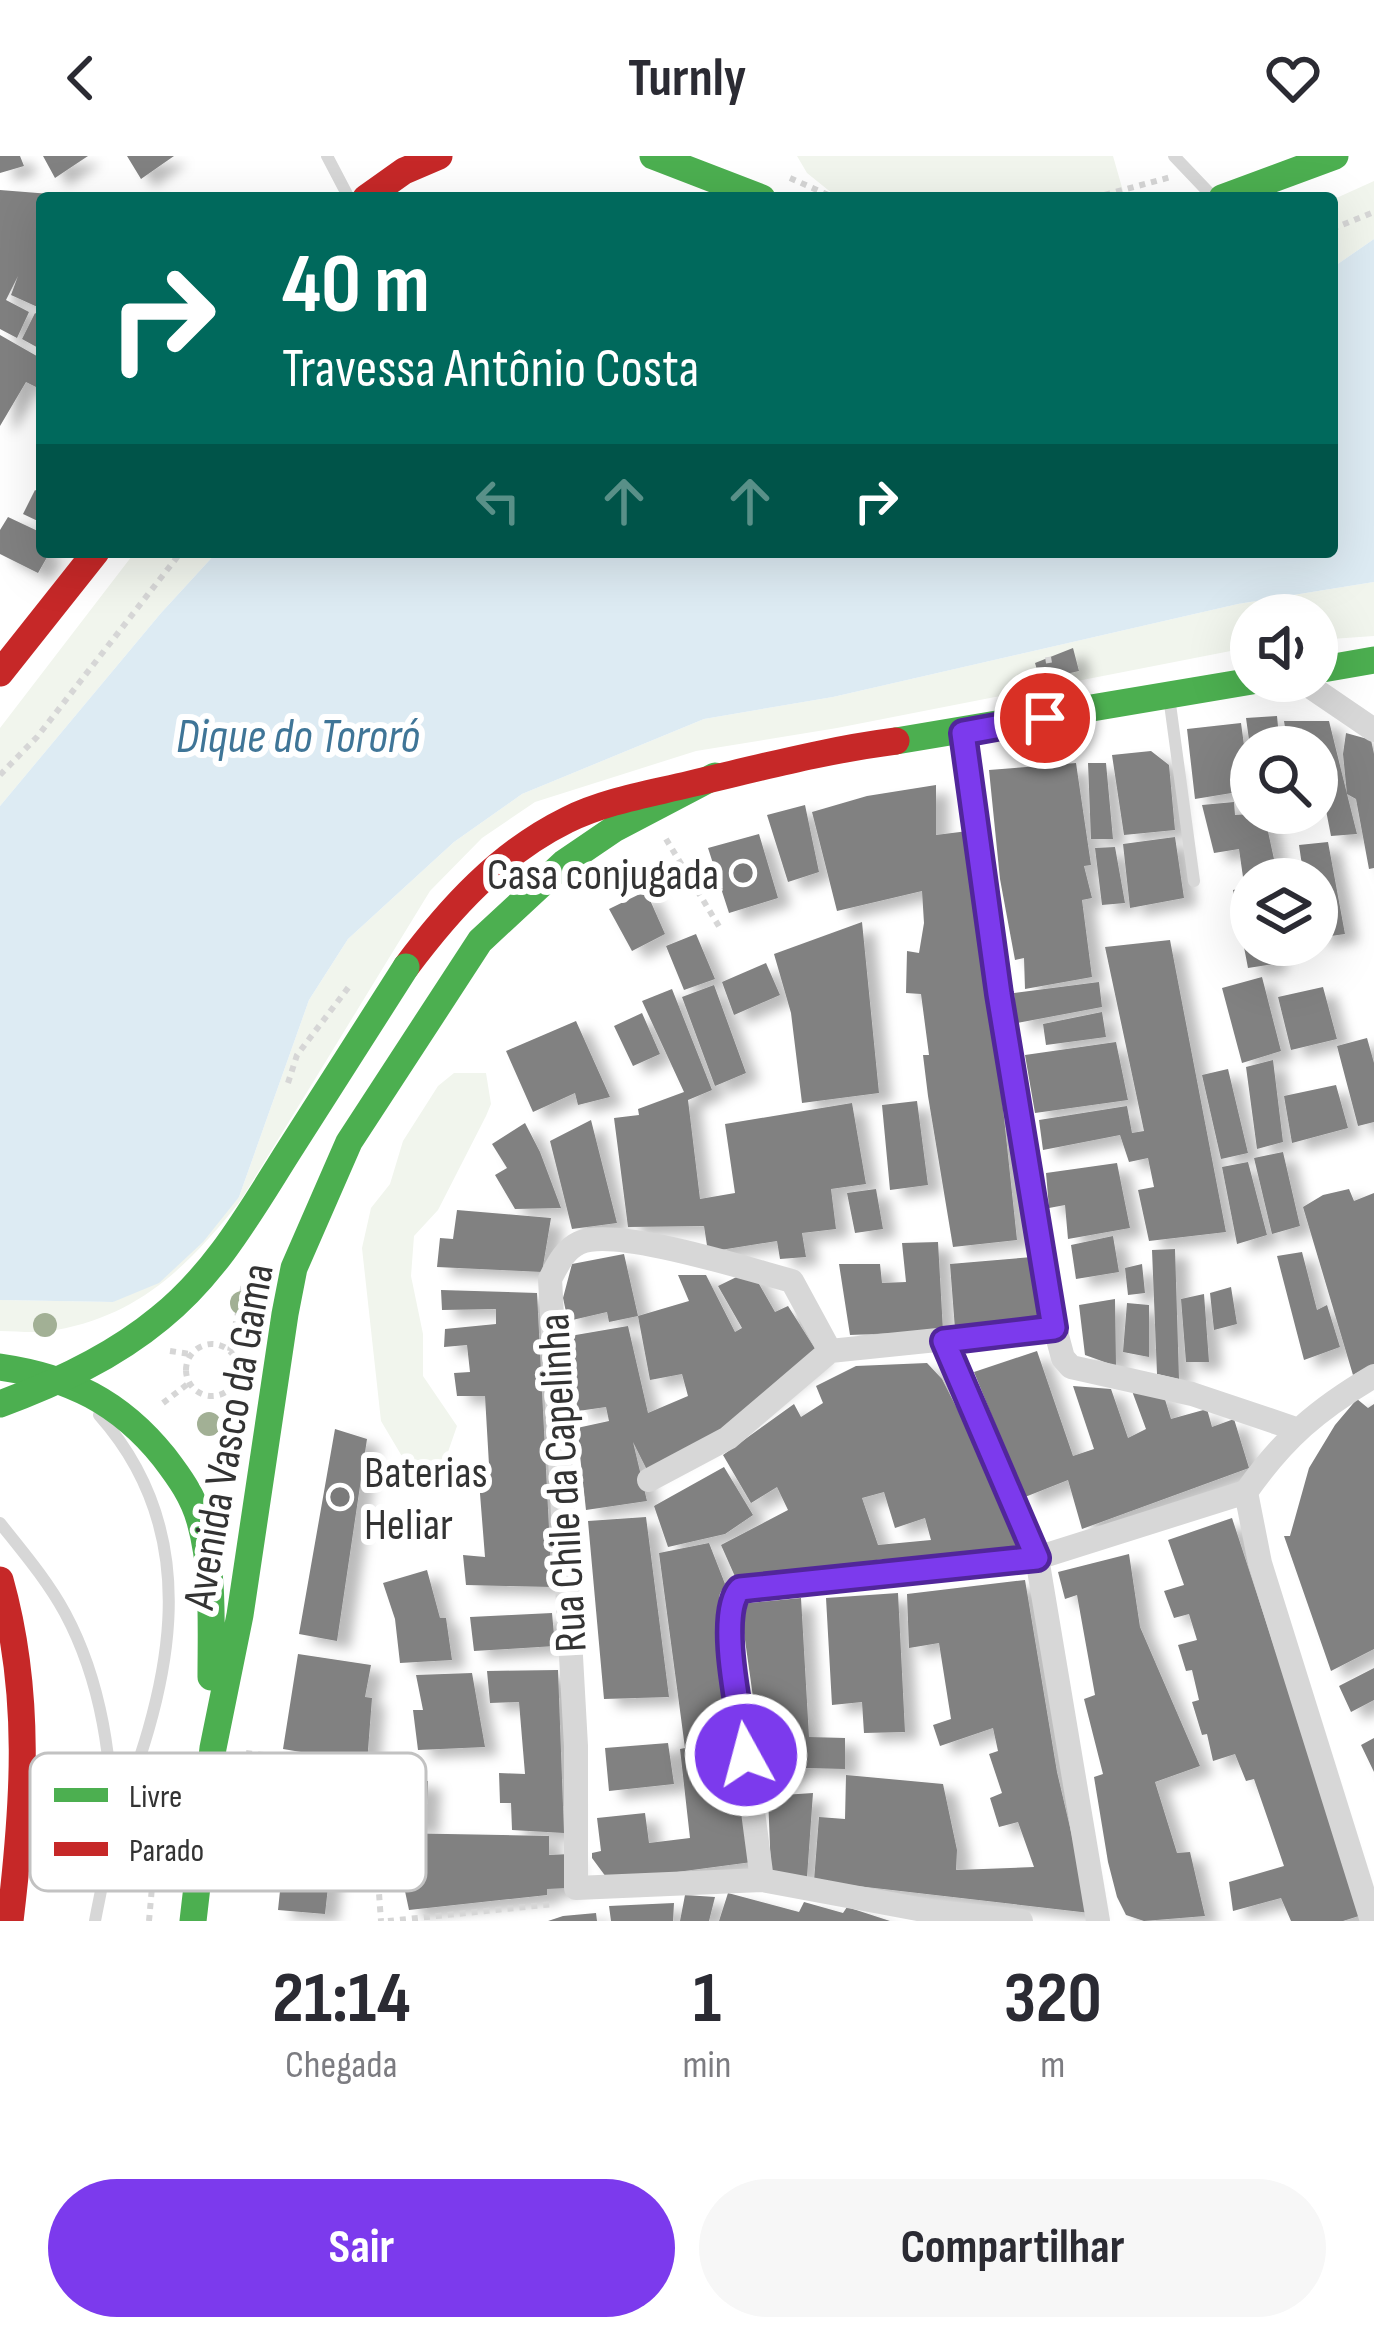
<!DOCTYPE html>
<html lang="pt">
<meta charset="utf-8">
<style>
body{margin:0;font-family:"Sofia Sans Condensed",sans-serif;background:#f7f7f7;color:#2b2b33;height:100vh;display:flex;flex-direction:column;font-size:45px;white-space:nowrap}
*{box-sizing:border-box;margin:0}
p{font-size:39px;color:#7c7c81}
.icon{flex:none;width:66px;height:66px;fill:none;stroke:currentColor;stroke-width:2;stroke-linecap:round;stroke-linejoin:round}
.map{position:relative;height:1765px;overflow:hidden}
.panel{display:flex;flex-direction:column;background:#fff;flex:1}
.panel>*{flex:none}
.banner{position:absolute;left:36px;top:36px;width:1302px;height:366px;border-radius:12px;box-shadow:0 12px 48px #0002;background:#00695c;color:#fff;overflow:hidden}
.tools{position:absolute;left:1230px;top:438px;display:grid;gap:24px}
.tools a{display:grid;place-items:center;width:108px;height:108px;border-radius:50%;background:#fff;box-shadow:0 12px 48px #0002;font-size:60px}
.pin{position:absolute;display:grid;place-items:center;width:102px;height:102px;color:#fff;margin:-51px;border:6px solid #fff;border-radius:50%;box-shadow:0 3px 12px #0007}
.me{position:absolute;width:132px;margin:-66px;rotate:353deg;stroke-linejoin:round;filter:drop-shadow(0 0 9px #0008)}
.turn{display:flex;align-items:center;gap:42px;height:252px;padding:0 48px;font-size:54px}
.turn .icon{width:156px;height:156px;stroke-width:2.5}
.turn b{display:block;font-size:84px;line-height:102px}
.lanes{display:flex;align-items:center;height:114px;padding:0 48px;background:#0003;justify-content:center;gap:60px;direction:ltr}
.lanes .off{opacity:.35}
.eta{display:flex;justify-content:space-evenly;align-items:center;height:204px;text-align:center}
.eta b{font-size:72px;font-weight:700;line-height:84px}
.button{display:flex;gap:24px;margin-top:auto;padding:24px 48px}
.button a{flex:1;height:138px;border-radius:72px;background:#7c3aed;color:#fff;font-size:48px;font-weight:700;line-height:138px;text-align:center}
.button a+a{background:#f7f7f7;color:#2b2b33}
header{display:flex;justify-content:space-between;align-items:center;height:156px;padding:0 48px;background:#fff;font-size:54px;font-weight:700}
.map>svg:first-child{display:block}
</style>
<header><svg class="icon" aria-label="back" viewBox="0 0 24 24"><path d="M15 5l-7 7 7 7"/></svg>Turnly<svg class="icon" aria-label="heart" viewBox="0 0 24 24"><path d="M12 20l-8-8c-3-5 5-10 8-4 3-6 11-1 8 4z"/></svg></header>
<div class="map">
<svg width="1374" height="1765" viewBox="0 0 1374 1765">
<defs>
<filter id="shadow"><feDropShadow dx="13" dy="8" stdDeviation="6" flood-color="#0004"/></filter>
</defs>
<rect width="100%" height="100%" fill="#fff"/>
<path fill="#f1f5ed" d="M797 0H1113L1125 42H838L807 17Z
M1374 25V83L1332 112V44Z
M135 396H217L161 457 0 650V572Z
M1374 426V480L1317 484V459H1251V491L837 572 696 595 535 646 482 682 430 735 241 1044C190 1108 141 1159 56 1174 38 1178 18 1175 0 1175V1144L113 1146 239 1041 309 844 348 783 454 686 522 638 704 563 833 541 1238 448Z
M454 917H486L491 948 486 960 438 1054 414 1080 411 1120 423 1178V1220L457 1270 441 1316 422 1334 381 1265 362 1092 371 1052 390 1028 403 985 438 930Z"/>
<path fill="#ddebf3" d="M1374 83V426L1238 448 833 541 704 563 522 638 454 686 348 783 309 844 239 1041 203 1086 159 1127 113 1146 0 1144V650L161 457 217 396H1332V112Z"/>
<path fill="#818181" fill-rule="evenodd" filter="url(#shadow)" d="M0 0H20L24 10 0 17Z
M43 0H88L55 22Z
M127 0H174L141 23Z
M0 34 63 39V42H42V153L11 139 18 120 6 144 29 156 17 182 0 173Z
M35 157 42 161V194L22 183Z
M0 179 42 203V234L26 226 0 270Z
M35 334 42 338V367L23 358Z
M8 361 42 377V396H50L38 417 0 398V374Z
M1073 492 1079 515 1040 524 1035 507Z
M1277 560 1280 591H1250L1246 562Z
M1284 565H1329L1347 638 1343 598 1346 577 1371 584 1374 598V712L1369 713 1356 643 1347 638 1357 678 1331 680 1323 639H1317V591H1288Z
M1241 567 1250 634 1195 643 1187 573Z
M1151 595 1169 609 1175 674 1124 679 1112 599Z
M1076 607 1091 709 1084 710 1092 742 1082 744 1092 821 1025 833 1024 802 1015 804 1000 723 989 614Z
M1088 607H1106L1113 683H1091Z
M936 629V679L968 675 981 803 997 896 1017 1084 953 1091 928 940 923 899H929L921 838 906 837 907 795 919 797 924 767 922 735 837 755 812 656 867 640Z
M1234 646 1235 659 1264 657 1277 717 1243 721 1239 693 1214 697 1202 649Z
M805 649 819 716 788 726 767 659Z
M759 678 778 742 729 757 708 692Z
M1175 681 1184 742 1130 752 1123 688Z
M1328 686 1345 778 1317 782V723H1304L1299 689Z
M1115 691 1125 747 1102 749 1095 692Z
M1251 730V789H1271L1274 808 1248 812 1233 734Z
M646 735 665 778 632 795 609 753Z
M862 766 879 937 802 947 791 857 774 798Z
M696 778 715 823 684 834 666 790Z
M1170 784 1226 1076 1149 1085 1138 1034 1154 1031 1148 1002 1129 1006 1120 979 1043 994 1039 964 1127 950 1132 977 1144 975 1105 791Z
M766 807 780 839 734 859 722 826Z
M1262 821 1281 895 1242 907 1222 832Z
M1099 826 1102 851 1017 867 1014 837Z
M714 829 746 917 715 930 682 841Z
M1323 831 1337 883 1291 894 1278 841Z
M672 833 712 934 688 944 700 1043 735 1037 725 968 852 947 866 1028 831 1033 836 1073 802 1077 806 1101 780 1103 777 1085 708 1096 704 1070 628 1071 614 962 639 959 638 953 684 936 642 845Z
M1102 856 1106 881 1046 889 1043 868Z
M642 857 660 898 633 910 614 870Z
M576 865 610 941 578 949 575 937 533 956 506 895Z
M1367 882 1374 907V966L1358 970 1337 890Z
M1116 886 1128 944 1035 957 1025 899Z
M1273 904 1283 986 1257 993 1246 911Z
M1228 913 1248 997 1221 1003 1202 919Z
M1336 929 1348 972 1292 987 1284 940Z
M917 945 928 1029 890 1034 882 949Z
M591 964 617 1067 572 1073 550 985Z
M525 967 540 996 561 1052 515 1053 495 1019 507 1012 492 988Z
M1283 996 1300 1070 1272 1078 1254 1002Z
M1248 1006 1267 1079 1237 1088 1222 1011Z
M1117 1007 1130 1072 1068 1083 1065 1049 1049 1052 1046 1017Z
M876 1033 883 1073 855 1077 847 1037Z
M1349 1033 1354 1045 1374 1037V1208L1353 1219 1303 1051 1323 1039Z
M457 1054 551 1062 542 1116 437 1111 440 1082 453 1083Z
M1113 1080 1119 1116 1076 1123 1071 1089Z
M938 1086 943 1175 850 1179 839 1108H880L882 1127 906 1126 902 1087Z
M1175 1093 1179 1223 1157 1218 1152 1094Z
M1302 1096 1317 1154 1327 1149 1340 1191 1304 1204 1277 1100Z
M624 1098 638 1160 609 1166 607 1156 568 1165 563 1142 572 1108Z
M1032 1101 1042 1161 955 1173 950 1108Z
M1142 1108 1145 1137 1128 1139 1125 1112Z
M751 1114 775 1156 788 1150 819 1199 732 1268 647 1314 633 1286 647 1345 586 1354 577 1272 609 1265 606 1251 578 1255 564 1181 628 1170 648 1257 688 1240 682 1218 650 1224 638 1160 689 1145 678 1119H706L735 1176 742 1172 718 1130Z
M1231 1131 1237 1168 1214 1174 1210 1137Z
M441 1134 537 1137 552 1431 466 1429 463 1399 485 1401 479 1325 490 1326 485 1240H457L454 1217 470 1216 467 1189 444 1191 445 1173 496 1168V1153L442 1154Z
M1204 1138 1209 1206H1186L1181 1143Z
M1115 1143 1116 1210 1085 1199 1079 1149Z
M1127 1147 1149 1149V1201L1123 1196Z
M1037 1195 1073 1300 1094 1293 1073 1230 1111 1233 1128 1282 1146 1273 1132 1235 1163 1237 1171 1263 1207 1253 1212 1271 1234 1263 1249 1312 1082 1373 1068 1324 1025 1341 974 1216Z
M927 1207 942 1223 983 1304 1017 1393 937 1403H883L737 1425 721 1389 788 1354 777 1331 751 1347 723 1299 794 1248 801 1261 823 1247 816 1230 856 1210ZM884 1336 895 1372 925 1362 931 1384 878 1389 862 1342Z
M1357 1243 1368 1252 1374 1248V1493L1331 1515 1284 1380H1290L1309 1312 1335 1269Z
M335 1273 367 1283 337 1485 299 1478Z
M724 1311 753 1359 725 1378 668 1391 654 1350Z
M646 1361 669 1541 604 1543 588 1365Z
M1232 1362 1362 1759 1343 1765H1291L1281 1742 1233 1755 1229 1726 1284 1710 1254 1623 1246 1625 1235 1598 1213 1605 1207 1578 1202 1579 1192 1546 1199 1544 1192 1514 1186 1515 1178 1489 1197 1484 1189 1458 1174 1462 1164 1435 1184 1429 1168 1384Z
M709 1387 725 1428 719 1445 752 1706 609 1725 592 1702V1697L601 1695 597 1662 645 1657 649 1687 690 1682 680 1593 685 1592 659 1397Z
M1129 1398 1140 1471 1200 1610 1155 1626 1177 1697 1190 1696 1205 1760 1144 1765 1126 1759 1117 1741 1108 1706 1094 1621 1103 1618 1084 1543 1095 1539 1077 1439 1065 1443 1058 1416Z
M427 1414 440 1462H446L452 1504 400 1507 395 1463 383 1427Z
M1025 1424 1057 1616 1090 1757 814 1725 819 1661 845 1663 846 1619 943 1628 957 1694 956 1714 1034 1711 1018 1666 999 1671 990 1642 1002 1637 989 1598 998 1595 993 1572 940 1590 933 1569 951 1563 939 1487 909 1492 907 1438Z
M898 1437 905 1576 864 1577 862 1546 832 1549 826 1442Z
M801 1442 809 1581 845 1582V1613L805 1612 764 1620 740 1448Z
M552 1457 555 1490 474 1495 470 1461Z
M298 1498 371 1509 365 1541 372 1542 367 1607 283 1593Z
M1374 1512V1544L1351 1556 1339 1530Z
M558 1514 564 1677 512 1674 511 1647H500L499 1617 525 1618 519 1546 490 1547 487 1515Z
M472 1517 485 1591 418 1594 413 1554H423L416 1519Z
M1374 1582V1616L1361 1589Z
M668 1587 674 1628 609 1635 605 1592Z
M388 1622 428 1625 426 1671 387 1667Z
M813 1637 807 1721 771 1716 768 1640Z
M392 1677 549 1680V1699L570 1698 569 1732 547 1733V1739L409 1754 399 1707H393Z
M285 1687 332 1695 325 1758 278 1754Z
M728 1737 799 1756 804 1746 843 1757 847 1751 890 1765H719Z
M685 1739 715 1741 709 1765H680Z
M674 1747 673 1765H611L609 1750Z
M596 1757 597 1765H548L563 1760Z"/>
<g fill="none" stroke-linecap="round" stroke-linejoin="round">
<path stroke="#d6d6d6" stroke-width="6" stroke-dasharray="6 6" stroke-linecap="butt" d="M790 22 835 42
M1093 42 1171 21
M1332 73 1374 56
M1048 501 1052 524
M0 619 37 581 181 396
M666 683 720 772
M288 927 297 899 351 828
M186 1214a26 26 0 1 1 52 0a26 26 0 1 1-52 0Z
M170 1195 190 1198
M230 1195 244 1128
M163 1247 189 1227
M246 1597 333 1607 377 1709 381 1765
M149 1765 163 1607
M388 1765 554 1748"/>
<path stroke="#d7d7d7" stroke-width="12" d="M327 0 349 42
M1174 0 1214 42
M1170 548 1194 725
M99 1259C211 1385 168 1540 110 1681
M0 1367C23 1396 47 1424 65 1457 100 1522 116 1610 109 1683 107 1710 100 1738 95 1765"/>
<path stroke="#d7d7d7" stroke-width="24" d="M1302 525 1374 574
M963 577 999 838 1055 1172 1063 1202 1071 1211 1192 1238 1296 1273
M944 1185 1037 1402 1098 1765
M830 1195 792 1125C750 1114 614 1070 579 1087 564 1094 557 1110 550 1123L576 1590V1732L762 1724 934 1756 1021 1765
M649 1324 728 1282 830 1195 1055 1172
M762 1724 729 1474 731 1442 739 1433 1037 1402 1246 1336
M1372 1765 1260 1407 1246 1336C1284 1282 1318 1253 1374 1220"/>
<path stroke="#4caf50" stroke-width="27" d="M653 0 762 42
M1222 42 1335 0
M1317 514 1374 504
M896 585 1252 525
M0 1211C69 1221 120 1246 164 1301 180 1322 193 1340 200 1365 214 1415 211 1469 211 1521
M193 1765 213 1592 240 1459 285 1158 294 1112 349 986 480 785 564 707 614 673 715 620"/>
<path stroke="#c62828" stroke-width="27" d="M366 42 404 15 439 0
M0 517 96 396
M406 811C450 752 500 697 567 664 605 645 649 638 690 628 759 612 826 594 896 585
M0 1424C32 1538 24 1649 10 1765"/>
<path stroke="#4caf50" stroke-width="27" d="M0 1248C57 1227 113 1201 160 1162 216 1117 250 1056 288 996 327 934 367 873 406 811"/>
</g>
<g fill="#a2b095">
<circle cx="242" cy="1147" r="12"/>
<circle cx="45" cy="1169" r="12"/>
<circle cx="209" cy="1268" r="12"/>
</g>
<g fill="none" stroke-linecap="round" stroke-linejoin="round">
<g stroke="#51269a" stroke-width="30">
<path id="route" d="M746 1599C741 1563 716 1458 740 1433L1037 1402 944 1185 1054 1172 999 838 963 577 1045 562"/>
</g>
<use href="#route" stroke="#7c3aed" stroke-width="21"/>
</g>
<g fill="#7a7a7a" stroke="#fff" stroke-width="4.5">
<circle cx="743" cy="717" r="12"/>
<circle cx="340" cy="1341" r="12"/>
</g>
<g text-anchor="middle" stroke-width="12" stroke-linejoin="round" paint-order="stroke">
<g font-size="45" fill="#333" stroke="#fff" text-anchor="end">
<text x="719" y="733">Casa conjugada</text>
<text x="364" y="1331" text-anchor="start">Baterias<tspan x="364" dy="52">Heliar</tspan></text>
</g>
<g font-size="45" fill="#333" stroke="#fff">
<text transform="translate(227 1280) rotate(-80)" y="16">Avenida Vasco da Gama</text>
<text transform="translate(561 1327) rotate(-93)" y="16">Rua Chile da Capelinha</text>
</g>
<g font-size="48" font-style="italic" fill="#3f7597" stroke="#fff">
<text x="298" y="596">Dique do Tororó</text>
</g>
</g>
<rect x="30" y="1597" width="396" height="138" rx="18" fill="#fff" stroke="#c2c2c2" stroke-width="3"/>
<rect x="54" y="1632" width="54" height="14" fill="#4caf50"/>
<rect x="54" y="1686" width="54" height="14" fill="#c62828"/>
<g font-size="33" fill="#333">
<text x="129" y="1651">Livre</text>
<text x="129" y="1705">Parado</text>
</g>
</svg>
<div class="tools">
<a><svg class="icon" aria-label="sound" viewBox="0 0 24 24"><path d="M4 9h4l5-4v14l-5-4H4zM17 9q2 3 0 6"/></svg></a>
<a><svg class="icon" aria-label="search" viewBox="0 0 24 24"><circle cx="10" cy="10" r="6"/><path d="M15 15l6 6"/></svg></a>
<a><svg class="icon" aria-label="layers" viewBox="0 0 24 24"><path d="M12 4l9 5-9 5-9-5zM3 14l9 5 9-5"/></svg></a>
</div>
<div class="pin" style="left:1045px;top:562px;background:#d93025"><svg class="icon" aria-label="arrive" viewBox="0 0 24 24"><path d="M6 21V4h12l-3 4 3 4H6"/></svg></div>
<svg class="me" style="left:746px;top:1599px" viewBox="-20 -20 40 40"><circle r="17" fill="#7c3aed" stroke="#fff" stroke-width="3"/><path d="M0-11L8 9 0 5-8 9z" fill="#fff"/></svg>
<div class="banner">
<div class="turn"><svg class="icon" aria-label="right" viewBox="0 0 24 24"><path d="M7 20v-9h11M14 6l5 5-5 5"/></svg><div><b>40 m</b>Travessa Antônio Costa</div></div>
<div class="lanes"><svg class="icon off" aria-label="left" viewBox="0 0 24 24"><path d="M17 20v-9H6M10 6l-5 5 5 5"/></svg><svg class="icon off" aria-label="ahead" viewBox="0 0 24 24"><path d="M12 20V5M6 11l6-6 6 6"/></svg><svg class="icon off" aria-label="ahead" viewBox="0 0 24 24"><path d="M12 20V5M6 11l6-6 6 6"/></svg><svg class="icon" aria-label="right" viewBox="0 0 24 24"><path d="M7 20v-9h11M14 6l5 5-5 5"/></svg></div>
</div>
</div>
<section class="panel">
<div class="eta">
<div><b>21:14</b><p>Chegada</p></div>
<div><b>1</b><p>min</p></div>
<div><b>320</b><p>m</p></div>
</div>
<div class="button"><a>Sair</a><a>Compartilhar</a></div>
</section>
